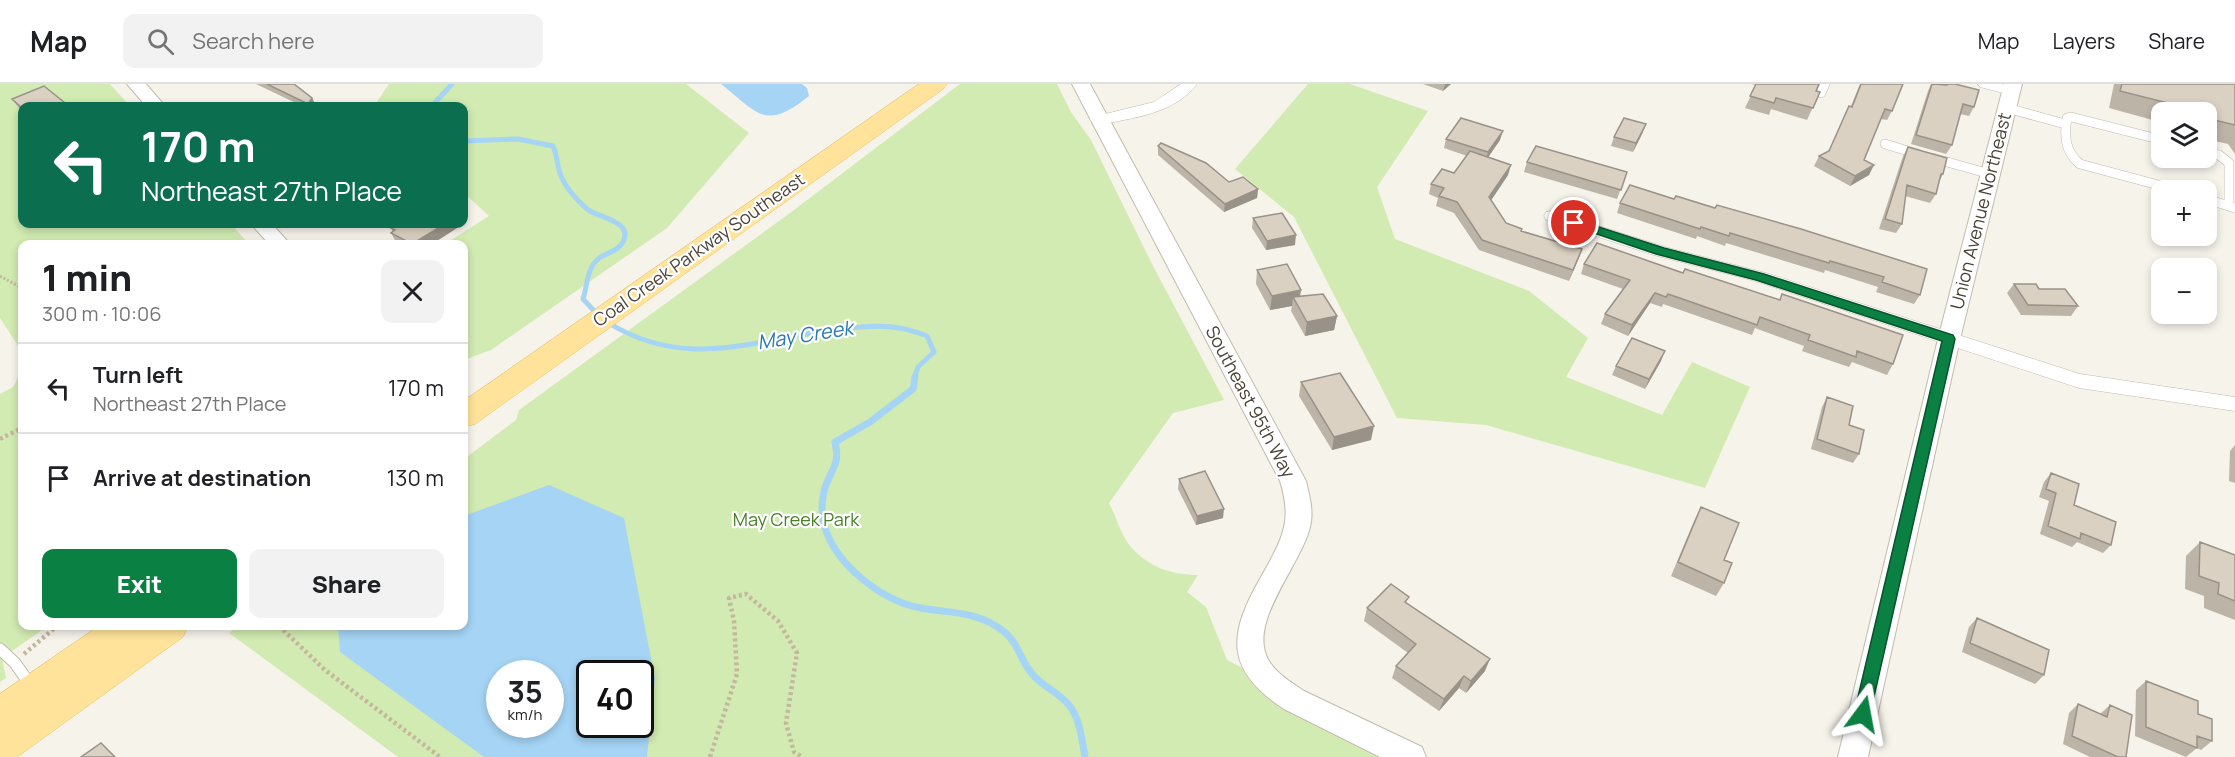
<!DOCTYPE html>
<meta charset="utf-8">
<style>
body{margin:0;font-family:Manrope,sans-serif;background:#f2f2f2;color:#202124;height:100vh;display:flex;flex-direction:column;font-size:22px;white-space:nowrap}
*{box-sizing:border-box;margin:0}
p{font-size:20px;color:#757577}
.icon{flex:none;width:33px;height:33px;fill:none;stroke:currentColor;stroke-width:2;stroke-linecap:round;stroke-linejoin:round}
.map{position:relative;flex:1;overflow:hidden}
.sheet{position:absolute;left:18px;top:156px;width:450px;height:390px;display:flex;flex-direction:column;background:#fff;border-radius:12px;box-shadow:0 3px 9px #0003}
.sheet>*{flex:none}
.guide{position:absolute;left:18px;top:18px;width:450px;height:126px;border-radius:12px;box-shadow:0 3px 9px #0003;background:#0b6e4f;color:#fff;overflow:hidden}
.fabs{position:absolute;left:2151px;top:18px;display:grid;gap:12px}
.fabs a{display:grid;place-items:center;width:66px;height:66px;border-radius:12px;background:#fff;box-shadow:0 3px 9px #0003;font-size:30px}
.speed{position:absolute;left:486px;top:576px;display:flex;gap:12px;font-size:30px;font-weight:700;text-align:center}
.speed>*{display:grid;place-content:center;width:78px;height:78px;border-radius:50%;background:#fff;box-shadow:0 3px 9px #0003;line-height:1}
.speed small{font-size:15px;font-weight:400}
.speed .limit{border:3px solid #111;border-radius:9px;background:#fff;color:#111}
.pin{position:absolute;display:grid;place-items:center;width:51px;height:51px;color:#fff;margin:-26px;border:3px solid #fff;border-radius:50%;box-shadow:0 2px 6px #0007}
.me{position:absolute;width:66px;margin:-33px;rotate:13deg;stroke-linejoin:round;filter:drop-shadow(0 0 4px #0008)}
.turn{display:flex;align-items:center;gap:21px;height:126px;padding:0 24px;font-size:27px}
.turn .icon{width:78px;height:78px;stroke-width:2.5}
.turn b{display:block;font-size:42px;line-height:51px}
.round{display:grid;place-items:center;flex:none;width:63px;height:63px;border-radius:12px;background:#f2f2f2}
.head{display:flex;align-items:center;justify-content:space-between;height:102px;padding:0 24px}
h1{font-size:36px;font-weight:800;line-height:45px}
.primary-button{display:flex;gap:12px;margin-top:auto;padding:12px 24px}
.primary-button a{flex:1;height:69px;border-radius:12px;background:#0b8043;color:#fff;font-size:24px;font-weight:800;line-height:69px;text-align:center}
.primary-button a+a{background:#f2f2f2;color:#202124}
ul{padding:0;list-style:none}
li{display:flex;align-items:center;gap:18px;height:90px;padding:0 24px;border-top:2px solid #e0e0e0}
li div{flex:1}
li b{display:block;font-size:22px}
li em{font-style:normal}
header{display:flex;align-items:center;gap:36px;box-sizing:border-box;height:84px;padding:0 30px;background:#fff;border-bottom:2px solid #e0e0e0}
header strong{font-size:28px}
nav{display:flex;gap:33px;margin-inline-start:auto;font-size:21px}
.search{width:420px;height:54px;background:#f2f2f2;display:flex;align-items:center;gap:15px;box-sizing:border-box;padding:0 21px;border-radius:12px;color:#757577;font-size:22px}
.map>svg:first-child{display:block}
</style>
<header>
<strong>Map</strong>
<div class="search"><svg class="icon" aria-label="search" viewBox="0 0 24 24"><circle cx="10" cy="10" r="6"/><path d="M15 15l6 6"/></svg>Search here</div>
<nav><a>Map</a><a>Layers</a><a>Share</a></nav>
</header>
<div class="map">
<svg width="2235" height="673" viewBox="0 0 2235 673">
<rect width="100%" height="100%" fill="#f6f3eb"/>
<path fill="#d1ebb2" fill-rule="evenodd" d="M0 0H110L130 22H22V140H231L249 160H22V268L0 234Z
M389 0H686L749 49 667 144 491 266 464 276V160H445L489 132 464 109V22H374Z
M960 0H1057L1071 28 1091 56 1152 180 1224 316 1173 329 1109 419C1116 432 1121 451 1130 462 1148 483 1172 491 1198 491L1187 508 1206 523 1227 576 1417 673H398L229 549 239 542H464V375L516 336 519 326 790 129ZM500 590H550V640H500ZM590 590H640V640H590Z
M1308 0H1350L1428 27 1377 103 1395 155 1529 207 1588 254 1566 293 1662 331 1692 278 1750 303 1705 404 1486 341 1397 334 1294 133 1235 85Z
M22 285V542H48L2 574 6 594 0 598V310L13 303Z"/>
<path fill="#a5d4f4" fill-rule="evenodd" d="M721 0H802L807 4 809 12C765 47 759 30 721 0Z
M549 401 624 434 655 595 647 673H484L340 568 338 542H464V432ZM500 590H550V640H500ZM590 590H640V640H590Z"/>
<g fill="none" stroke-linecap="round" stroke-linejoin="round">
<path stroke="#a5d4f4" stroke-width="5" d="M432 22 452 0
M464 57 518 55 553 62C557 71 557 80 560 89 564 102 577 116 587 125 598 134 634 137 623 158 618 168 604 169 597 176 587 185 587 203 583 215L599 232
M607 238C692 291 761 251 851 244 879 241 900 241 927 252L934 268 918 283 914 294"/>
<path stroke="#a5d4f4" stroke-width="7" d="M915 293 913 305 870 338 835 358C840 380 833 382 826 401 820 417 821 438 829 454 844 486 885 518 921 524 947 529 972 527 996 542 1021 557 1017 574 1034 592 1044 603 1059 609 1069 621 1080 634 1082 657 1085 673"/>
<g stroke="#c2bbac" stroke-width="10">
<path id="service-far1" d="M1821 9 1825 0
M2007 24 2065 40
M2162 56 2071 33 2067 34C2064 52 2065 68 2080 80L2177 106
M1885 60 1918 70
M2206 68 2219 71 2229 79V121
M1933 74 1990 90
M2206 115 2235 124"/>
</g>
<g stroke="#c2bbac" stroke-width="13">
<path id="service" d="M0 565 15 579 32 603"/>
</g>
<g stroke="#c2bbac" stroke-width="1">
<path id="minor" d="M1181 0H1197C1175 30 1132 34 1098 41L1090 36 1093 33 1154 18Z
M1978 0H2002L2016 4 2018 7 2011 11 1980 3Z
M1552 127 1665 163 1766 189 2080 290 2235 313V327L2079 304 1755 197 1654 171 1546 136 1544 132 1546 128Z"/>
</g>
<g stroke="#c2bbac" stroke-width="2">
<path id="tertiary" d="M127 0H146L165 22H146Z
M1072 0H1090L1306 397C1309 410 1313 424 1311 438 1305 478 1245 538 1269 577 1277 590 1292 599 1304 607L1422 663 1426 673H1380L1284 625C1224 586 1228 550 1261 493 1270 476 1282 458 1285 438 1287 424 1284 410 1280 397Z
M2004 0H2022L1960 255 1868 673H1838L1938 255Z
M251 140H272L290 160H269Z"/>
</g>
<g stroke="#eac265" stroke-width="1">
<path id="primary" d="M919 0H947L943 5 475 340 464 343V317Z
M99 542H188L183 553 17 673H0V610Z"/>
</g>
<path stroke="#c5b79d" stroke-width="3" stroke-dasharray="2 2" stroke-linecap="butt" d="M0 192 22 204"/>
<path stroke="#c5b79d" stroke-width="4.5" stroke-dasharray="3 3" stroke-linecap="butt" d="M0 355 22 344
M279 542 325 586 440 673
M24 570 57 542
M710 673 737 590 734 537 729 514 746 510 778 537 797 569 786 639 794 668 802 673"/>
<use href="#service-far1" stroke="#fff" stroke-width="9"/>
<use href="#service" stroke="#fff" stroke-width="11"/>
<use href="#minor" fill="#fff" fill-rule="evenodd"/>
<use href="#tertiary" fill="#fff" fill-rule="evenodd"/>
<use href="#primary" fill="#ffe39b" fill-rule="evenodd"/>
</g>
<path fill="#bcb4a7" d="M256 0H294L312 14 316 22H302Z
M1423 0H1451L1443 7Z
M1751 0H1819L1816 7 1820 8 1807 36 1771 25 1769 31 1745 24 1756 1Z
M1860 0H1903L1892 27 1887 36 1881 35 1864 76 1869 91 1850 102 1814 82 1819 72 1829 67 1851 22Z
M1931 0H1955L1974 23 1969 32 1960 30 1952 61 1946 70 1911 60 1928 7Z
M2114 0H2235V70L2228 60 2206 55V28H2162V43H2160V38L2109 24Z
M12 15 65 19 68 22H22V27L19 24Z
M1646 40 1642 50 1633 68 1611 62 1614 53Z
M1446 55 1500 56 1488 73 1508 91 1491 116 1506 139 1521 147 1582 165 1569 197 1479 166 1454 129 1436 122 1438 114 1429 110 1431 100 1454 89 1467 72 1444 64Z
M1158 62 1229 98 1258 105 1257 114 1224 128 1158 71Z
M1908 63 1943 90 1939 98 1936 110 1930 119 1905 112 1902 140 1896 149 1879 145 1903 72Z
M1527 78 1627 88 1617 115 1524 88Z
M1674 115 1801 145 1920 211 1914 220 1876 208 1878 203 1825 186 1824 189 1726 159 1725 162 1697 152 1696 155 1617 129 1620 119Z
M1253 134 1295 161 1266 166 1252 144Z
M391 144H457L432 160H400L396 158 391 149 393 148Z
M1597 159 1893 280 1887 291 1852 278 1849 283 1802 267 1804 262 1755 244 1752 251 1663 220 1662 223 1650 219 1628 252 1601 240 1605 230 1623 205 1581 190 1584 180Z
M1257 186 1300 212 1337 232 1334 246 1305 252 1291 227 1292 222 1270 226 1256 200Z
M2014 200 2039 205 2078 222 2071 232 2021 231 2007 209Z
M1661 277 1645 305 1612 291 1616 282Z
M1301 298 1371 356 1332 366 1299 312Z
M1827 313 1859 370 1853 379 1811 365 1822 323Z
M2235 361V399L2229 397 2230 367Z
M2051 389 2074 421 2111 461 2103 469 2077 458 2072 463 2040 450 2049 417 2039 413 2044 398Z
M1179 395 1223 434 1196 441 1178 405Z
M1701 423 1724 499 1716 512 1671 492 1694 437Z
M2200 458 2235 471V536L2204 524V512L2185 505 2186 472Z
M1407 520 1485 587 1466 609 1459 604 1439 627 1392 594 1396 582 1408 569 1364 537 1367 524Z
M1977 534 2044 591 2035 600 1962 568 1969 543Z
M2146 597 2212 657 2201 666 2197 664 2186 673 2135 652 2136 606Z
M2078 620 2100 630 2110 621 2126 673H2090L2063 660 2069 629Z"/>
<path fill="#999288" d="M1445 0H1451L1443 7Z
M312 14 316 22H310L308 20Z
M65 19 68 22H56Z
M1646 40 1642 50 1633 68 1636 59Z
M1503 47 1500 56 1485 78 1488 68Z
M1511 81 1508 91 1486 124 1489 113Z
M1874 81 1869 91 1850 102 1855 92Z
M1258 105 1257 114 1224 128 1225 120Z
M445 140H455L457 144 432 160H413Z
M1296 151 1295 161 1266 166 1267 157Z
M1582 165 1578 176 1569 197 1573 186Z
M1301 206 1299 220 1293 213 1292 222 1270 226 1272 212Z
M1655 209 1650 219 1628 252 1632 241Z
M1337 232 1334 246 1305 252 1307 238Z
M1665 267 1661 277 1645 305 1649 295Z
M1374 342 1371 356 1332 366 1334 353Z
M1224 425 1223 434 1196 441 1197 432Z
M1490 575 1485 587 1466 609 1471 597Z
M1464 592 1459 604 1439 627 1444 615Z"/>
<path fill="#dbd1c2" stroke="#999288" stroke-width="1.5" d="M267 0H294L312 14 308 20Z
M1756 0H1819L1816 7 1820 8 1813 24 1776 14 1774 19 1750 12Z
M1861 0H1903L1892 27 1885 25 1864 76 1874 81 1855 92 1819 72 1829 67 1849 22 1852 23Z
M1932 0 1947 1V0H1955L1979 6 1974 23 1963 20 1952 61 1916 51Z
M2122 0H2235V41L2206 34V28H2185L2172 25V20L2120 7Z
M44 2 65 19 56 22H22V24L12 15Z
M1461 34 1503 47 1488 68 1446 55Z
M1624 34 1646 40 1636 59 1614 53Z
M1161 59 1206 79 1229 98 1243 93 1258 105 1225 120 1158 62Z
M1536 62 1627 88 1621 106 1527 78Z
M1908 63 1947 74 1943 90H1941L1936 110 1907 101 1902 140 1885 135Z
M1470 67 1511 81 1489 113 1506 139 1522 145 1521 147 1582 165 1573 186 1482 156 1457 118 1439 112 1444 104 1431 100 1442 85 1454 89Z
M1630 101 1674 115 1676 112 1715 124 1717 121 1801 145 1927 185 1920 211 1882 198 1884 193 1830 177 1829 179 1730 149 1729 152 1701 143 1700 145 1620 119Z
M1282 129 1296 151 1267 157 1253 134Z
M399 140H445L412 160 391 149 395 146 391 144Z
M1597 159 1683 189 1685 185 1780 216 1782 210 1903 251 1893 280 1857 267 1856 273 1808 256 1810 251 1760 233 1757 241 1668 210 1666 213 1655 209 1632 241 1605 230 1630 196 1584 180Z
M1287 180 1301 206 1272 212 1257 186Z
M2014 200H2036L2039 205H2065L2078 222 2028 221Z
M1323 210 1337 232 1307 238 1293 213Z
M1632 254 1665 267 1649 295 1616 282Z
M1340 289 1374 342 1334 353 1301 298Z
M1827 313 1853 322 1849 341 1864 346 1859 370 1817 355Z
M1205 387 1224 425 1197 432 1179 395Z
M2051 389 2079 400 2074 421 2116 438 2111 461 2081 449 2080 455 2048 442 2056 409 2046 405Z
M1701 423 1739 439 1724 476 1732 479 1724 499 1678 478Z
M2200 458 2235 471V517L2218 510 2219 499 2199 492Z
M1391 500 1409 513 1405 518 1490 575 1471 597 1464 592 1444 615 1396 582 1416 560 1367 524Z
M1977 534 2049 566 2044 591 1970 559Z
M2146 597 2198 617V630L2212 635V657L2197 652V664L2146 643Z
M2078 620 2107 633 2110 621 2132 631 2126 673H2118L2072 652Z
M101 659 115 673H81Z"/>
<path fill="#0b8043" stroke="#07532c" stroke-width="1.5" d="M1574 135 1664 164 1764 190 1953 251 1955 255 1869 635 1863 637 1857 635 1854 630 1942 257 1756 196 1656 170 1570 141V136Z"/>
<g text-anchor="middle" stroke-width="4.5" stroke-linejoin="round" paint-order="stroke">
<g font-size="18" fill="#4b4338" stroke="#fff">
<text transform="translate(1981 127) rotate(-76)" y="6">Union Avenue Northeast</text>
<text transform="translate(699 166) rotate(-35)" y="6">Coal Creek Parkway Southeast</text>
<text transform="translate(1250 318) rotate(62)" y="6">Southeast 95th Way</text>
</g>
<g font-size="18" fill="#498127" stroke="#fff">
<text x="796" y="442">May Creek Park</text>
</g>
<g font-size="20" font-style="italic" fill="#297ab4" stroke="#fff">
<text transform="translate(805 251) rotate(-9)" y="7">May Creek</text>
</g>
</g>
</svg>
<div class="fabs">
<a><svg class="icon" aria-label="layers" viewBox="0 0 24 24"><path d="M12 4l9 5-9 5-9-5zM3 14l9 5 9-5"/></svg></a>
<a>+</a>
<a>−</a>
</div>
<div class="speed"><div>35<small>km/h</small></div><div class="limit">40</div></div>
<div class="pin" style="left:1574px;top:139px;background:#d93025"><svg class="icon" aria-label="arrive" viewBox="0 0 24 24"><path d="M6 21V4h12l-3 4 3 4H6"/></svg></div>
<svg class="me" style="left:1863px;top:630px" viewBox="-20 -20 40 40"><path d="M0-17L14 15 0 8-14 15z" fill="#0b8043" stroke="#fff" stroke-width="4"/></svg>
<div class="guide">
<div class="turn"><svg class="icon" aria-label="left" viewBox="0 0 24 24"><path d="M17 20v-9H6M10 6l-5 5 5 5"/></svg><div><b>170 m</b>Northeast 27th Place</div></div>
</div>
<section class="sheet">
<div class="head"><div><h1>1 min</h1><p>300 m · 10:06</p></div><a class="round"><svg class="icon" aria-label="close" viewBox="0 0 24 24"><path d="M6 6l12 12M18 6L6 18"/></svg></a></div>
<ul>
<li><svg class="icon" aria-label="left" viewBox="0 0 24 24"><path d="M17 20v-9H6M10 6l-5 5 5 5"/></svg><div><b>Turn left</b><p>Northeast 27th Place</p></div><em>170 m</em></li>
<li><svg class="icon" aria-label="arrive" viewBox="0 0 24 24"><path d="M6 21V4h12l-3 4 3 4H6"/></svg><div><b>Arrive at destination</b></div><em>130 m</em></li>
</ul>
<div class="primary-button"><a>Exit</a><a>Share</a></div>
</section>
</div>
